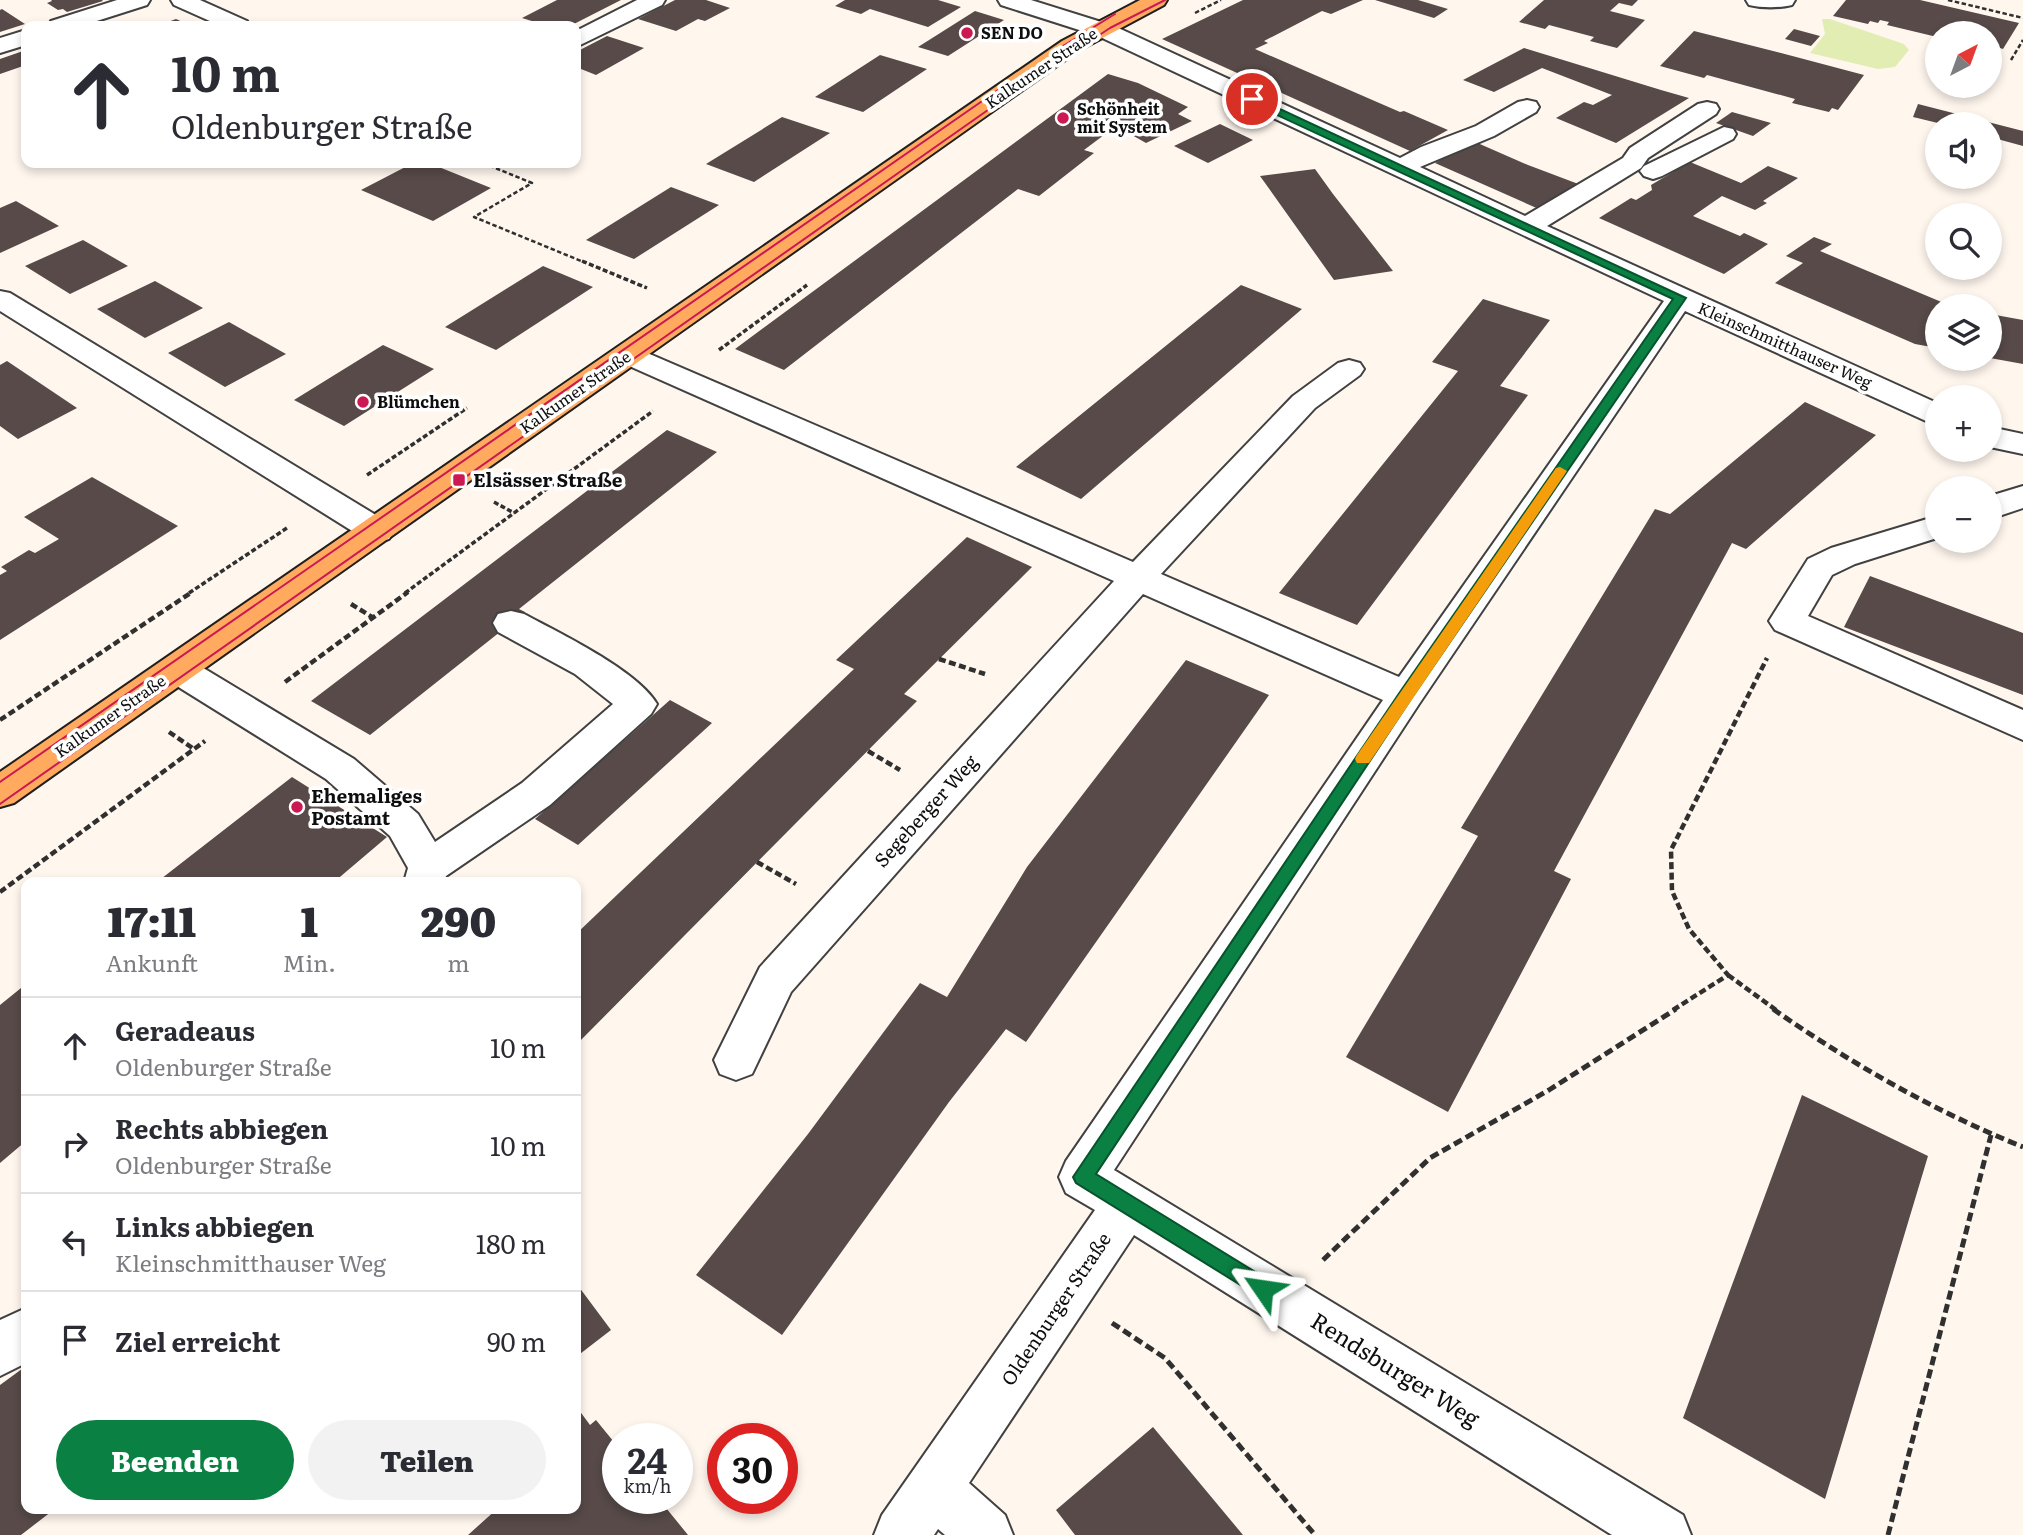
<!DOCTYPE html>
<html lang="de">
<meta charset="utf-8">
<style>
body{margin:0;font-family:Literata,serif;background:#f2f2f3;color:#2b2b33;height:100vh;display:flex;flex-direction:column;font-size:26px;white-space:nowrap}
*{box-sizing:border-box;margin:0}
p{font-size:23px;color:#7c7c81}
.icon{flex:none;width:38px;height:38px;fill:none;stroke:currentColor;stroke-width:2;stroke-linecap:round;stroke-linejoin:round}
.map{position:relative;flex:1;overflow:hidden}
.sheet{position:absolute;left:21px;top:877px;width:560px;height:637px;display:flex;flex-direction:column;background:#fff;border-radius:14px;box-shadow:0 4px 10px #0003}
.sheet>*{flex:none}
.top-card{position:absolute;left:21px;top:21px;width:560px;height:147px;border-radius:14px;box-shadow:0 4px 10px #0003;background:#fff;color:#2b2b33;overflow:hidden}
.needle{width:46px;rotate:41deg}
.controls{position:absolute;left:1925px;top:21px;display:grid;gap:14px}
.controls a{display:grid;place-items:center;width:77px;height:77px;border-radius:50%;background:#fff;box-shadow:0 4px 10px #0003;font-size:35px}
.speed{position:absolute;left:602px;top:1423px;display:flex;gap:14px;font-size:35px;font-weight:700;text-align:center}
.speed>*{display:grid;place-content:center;width:91px;height:91px;border-radius:50%;background:#fff;box-shadow:0 4px 10px #0003;line-height:1}
.speed small{font-size:18px;font-weight:400}
.speed .limit{border:10px solid #d22;background:#fff;color:#111}
.pin{position:absolute;display:grid;place-items:center;width:60px;height:60px;color:#fff;margin:-30px;border:4px solid #fff;border-radius:50%;box-shadow:0 2px 7px #0007}
.me{position:absolute;width:77px;margin:-38px;rotate:302deg;stroke-linejoin:round;filter:drop-shadow(0 0 5px #0008)}
.turn{display:flex;align-items:center;gap:24px;height:147px;padding:0 35px;font-size:32px}
.turn .icon{width:91px;height:91px;stroke-width:2.5}
.turn b{display:block;font-size:49px;line-height:60px}
.eta{display:flex;justify-content:space-evenly;align-items:center;height:119px;text-align:center}
.eta b{font-size:42px;font-weight:800;line-height:49px}
.cta{display:flex;gap:14px;margin-top:auto;padding:14px 35px}
.cta a{flex:1;height:80px;border-radius:42px;background:#0b8043;color:#fff;font-size:28px;font-weight:800;line-height:80px;text-align:center}
.cta a+a{background:#f2f2f3;color:#2b2b33}
ul{padding:0;list-style:none}
li{display:flex;align-items:center;gap:21px;height:98px;padding:0 35px;border-top:2px solid #e1e1e2}
li div{flex:1}
li b{display:block;font-size:26px}
li em{font-style:normal}
.map>svg:first-child{display:block}
</style>
<div class="map">
<svg width="2023" height="1535" viewBox="0 0 2023 1535">
<rect width="100%" height="100%" fill="#fff7ee"/>
<path fill="#e2edb4" d="M1822 19H1830L1904 44 1909 50 1895 67 1878 69 1810 53 1825 34Z"/>
<path fill="#574a49" d="M51 0H102L103 1 67 12 63 9 58 10 47 3 52 1Z
M557 0H621L570 26H548L522 18Z
M675 0H706L730 8 705 21 698 19 676 31 638 19Z
M845 0H938L961 7 928 27 870 9 861 14 835 6Z
M1243 0H1363L1331 14 1322 11 1264 41 1268 43 1255 49 1400 112 1404 111 1448 130 1410 151 1162 39Z
M1375 0H1418L1448 9 1434 18Z
M1544 0H1638L1632 6 1619 3 1610 11 1645 20 1617 48 1590 41 1594 37 1549 25 1545 29 1519 22Z
M1846 0H1920L2019 23 2003 49 1997 47 1995 50 1990 49V33H1937V37L1887 25 1889 22 1880 20 1878 23 1870 21 1868 24 1833 16Z
M2 9 25 24 0 32V10Z
M975 11 1004 20 948 56 918 47Z
M176 19 191 26H157Z
M1794 29 1820 36 1811 46 1785 39Z
M1694 31 1781 53 1864 75 1838 110 1832 108 1829 112 1792 103 1795 99 1707 75 1704 78 1660 66Z
M607 36 644 48 596 75 576 67V52Z
M1524 48 1661 90 1689 98 1616 143 1556 118 1584 102 1593 105 1612 95 1542 68 1494 92 1463 80Z
M26 50V65L0 74V59Z
M880 55 927 69 863 112 815 97Z
M1108 74 1138 83 1188 107 1178 114 1192 121 1146 143 1116 126 1084 150 1094 153 1039 196 1018 189 784 370 735 349Z
M1918 104 2023 131V146L1990 137V124H1942L1913 117Z
M1732 112 1771 123 1753 136 1716 123Z
M782 117 830 133 754 182 706 164Z
M1220 124 1253 140 1208 163 1174 146Z
M1473 141 1528 165 1581 185 1541 210 1435 163Z
M1690 162 1741 183 1768 166 1798 178 1763 201 1767 203 1755 210 1722 196 1693 216 1740 236 1744 233 1768 244 1724 274 1599 218 1631 198 1636 200 1652 190 1651 185Z
M413 163H429L491 188 433 221 361 190Z
M1315 169 1333 194 1393 271 1334 280 1260 176Z
M671 187 719 205 634 259 586 240Z
M16 201 59 226 0 253V208Z
M1814 237 1832 244 1820 251 1951 306H1937V348L1915 344 1775 283 1803 263 1786 256Z
M83 240 128 266 70 294 25 266Z
M543 266 593 287 496 350 445 327Z
M155 281 203 308 145 338 97 309Z
M1241 285 1302 309 1081 499 1016 467Z
M1483 299 1550 320 1500 386 1528 395 1357 625 1279 593 1458 371 1432 362Z
M1990 314 2023 320V364L1990 358Z
M229 322 286 354 225 387 168 353Z
M383 345 434 369 344 426 294 400Z
M7 361 77 408 18 439 0 426V365Z
M1805 402 1876 435 1746 549 1732 543 1554 871 1571 879 1448 1112 1346 1057 1478 836 1461 828 1655 509 1670 514Z
M667 430 717 452 519 609 525 612 370 735 311 701Z
M92 477 178 526 0 640V575L7 571 1 567 29 550 35 553 59 539 24 517Z
M967 537 1032 567 904 694 917 701 576 1045V934L854 669 836 660Z
M1870 576 2023 633V695L1844 627Z
M1186 660 1269 695 1026 1042 1006 1029 949 1102 782 1335 696 1275 808 1134 920 983 947 997 1027 867Z
M670 700 712 723 578 845 535 819Z
M292 777 387 837 334 882H157Z
M26 984V1141L0 1163V1005Z
M1802 1095 1928 1156 1825 1499 1683 1418Z
M576 1283 611 1330 576 1357Z
M26 1366V1508H56L21 1535H0V1385Z
M576 1406 590 1425 596 1420 618 1447V1498H658L688 1535H468L498 1508H576Z
M1153 1427 1243 1535H1075L1056 1510Z"/>
<g fill="none" stroke-linecap="round" stroke-linejoin="round">
<g stroke="#414141" stroke-width="4">
<path id="minor" d="M117 0H150L147 5 81 26H48L51 21Z
M171 0H200L247 21 250 26H221L174 5Z
M637 0H665L662 5 576 47V31Z
M998 0H1031L1114 26 1400 158 1421 147 1476 126 1518 102 1527 100 1536 102 1539 107 1536 112 1494 136 1420 167 1525 216 1623 158 1630 148 1698 104 1707 102 1716 104 1719 109 1716 114 1648 158 1641 168 1547 226 1937 403V423L1926 421 1685 311 1419 704 1114 1170 1683 1515 1691 1535H1612L1134 1235 969 1483 1005 1515 1013 1535H945L938 1529 934 1535H874L882 1515 1095 1210 1066 1193 1059 1177 1066 1161 1383 700 1143 594 791 992 752 1074 736 1080 720 1074 714 1060 760 967 1114 581 618 361 613 355 618 349 628 346 638 349 1133 562 1293 396 1338 363 1349 360 1360 363 1364 369 1360 375 1315 408 1161 574 1399 677 1664 301 1098 36 1001 5Z
M1746 0H1795L1792 5C1779 8 1762 8 1749 5Z
M26 30V45L0 53V38Z
M1724 127 1733 129 1736 134 1733 139 1662 176 1653 179 1644 176 1640 171 1644 166Z
M0 291 10 293 389 523 394 531 389 539 377 542 365 539 0 311Z
M1990 427 2023 434V454L1990 447Z
M2023 486V508L1990 519V496Z
M1937 516V538L1855 564 1832 575 1808 616 2023 710V740L1775 630 1769 621 1808 559 1831 548Z
M511 611 524 614C559 633 637 670 657 704L651 714 550 805 446 876 444 882H404L408 868 390 836 326 779 164 678 159 669 164 660 177 656 190 660 354 759 418 814 435 842 522 783 613 704 575 674 498 632 493 623 498 614Z
M26 1308V1363L0 1376V1320Z"/>
</g>
<g stroke="#1f1f1f" stroke-width="4">
<path id="major" d="M1140 0H1167L1164 5 1078 51 14 803 0 807V772L1062 41Z"/>
</g>
<path stroke="#303030" stroke-width="2.5" stroke-dasharray="4.5 2.5" stroke-linecap="butt" d="M1948 0 2023 18
M1195 13 1221 0
M2011 60 2023 40
M483 163 532 183 474 217 586 263"/>
<path stroke="#303030" stroke-width="3.5" stroke-dasharray="5 2.5" stroke-linecap="butt" d="M582 261 647 288
M719 350 807 285
M367 475 467 408
M494 502 514 513
M189 593 287 528
M405 593 653 411"/>
<path stroke="#303030" stroke-width="4.5" stroke-dasharray="7 3.5" stroke-linecap="butt" d="M351 604 372 617
M939 659 985 674
M285 682 408 592
M0 720 192 592
M169 732 194 749
M868 751 900 770
M757 862 796 884
M0 892 205 741
M1728 975 1776 1010
M1673 1010 1728 975 1689 929 1672 891 1671 850 1767 658"/>
<path stroke="#303030" stroke-width="5" stroke-dasharray="9 4.5" stroke-linecap="butt" d="M1773 1009C1852 1064 1934 1111 2023 1147
M1323 1260 1430 1158 1549 1090 1676 1009
M1112 1323 1165 1358 1315 1535
M1888 1535 1991 1135"/>
<use href="#minor" fill="#fff" fill-rule="evenodd"/>
<use href="#major" fill="#ffaa5e" fill-rule="evenodd"/>
<path stroke="#cb1954" stroke-width="2" d="M1050 54 1115 14
M0 782 1001 88
M0 804 1015 91 1110 28 1165 0"/>
</g>
<path fill="#0b8043" stroke="#07532c" stroke-width="2" d="M1252 96 1686 298 1411 699 1096 1174 1270 1281 1273 1289 1270 1296 1263 1299 1076 1183 1073 1177 1400 692 1673 299 1249 102 1248 99Z"/>
<path fill="#f59e0b" d="M1560 467 1567 471 1369 763H1357L1355 759 1357 755 1556 468Z"/>
<g fill="#cb1954" stroke="#fff" stroke-width="2.5">
<circle cx="967" cy="33" r="7"/>
<circle cx="1063" cy="118" r="7"/>
<circle cx="363" cy="402" r="7"/>
<rect x="452" y="473" width="14" height="14" rx="3.5"/>
<circle cx="297" cy="807" r="7"/>
</g>
<g text-anchor="middle" stroke-width="7" stroke-linejoin="round" paint-order="stroke">
<g font-size="16" font-weight="bold" fill="#0e0e0e" stroke="#fff" text-anchor="start">
<text x="981" y="39">SEN DO</text>
<text x="1077" y="115">Schönheit<tspan x="1077" dy="18">mit System</tspan></text>
<text x="377" y="408">Blümchen</text>
</g>
<g font-size="16" fill="#0e0e0e" stroke="#fff">
<text transform="translate(1041 68) rotate(-34)" y="6">Kalkumer Straße</text>
<text transform="translate(1785 345) rotate(24)" y="6">Kleinschmitthauser Weg</text>
<text transform="translate(575 392) rotate(-35)" y="6">Kalkumer Straße</text>
<text transform="translate(110 716) rotate(-35)" y="6">Kalkumer Straße</text>
</g>
<g font-size="19" font-weight="bold" fill="#0e0e0e" stroke="#fff" text-anchor="start">
<text x="473" y="487">Elsässer Straße</text>
<text x="311" y="803">Ehemaliges<tspan x="311" dy="22">Postamt</tspan></text>
</g>
<g font-size="19" fill="#0e0e0e" stroke="#fff">
<text transform="translate(926 811) rotate(-48)" y="7">Segeberger Weg</text>
<text transform="translate(1056 1309) rotate(-56)" y="7">Oldenburger Straße</text>
</g>
<g font-size="23" fill="#0e0e0e" stroke="#fff">
<text transform="translate(1395 1370) rotate(32)" y="8">Rendsburger Weg</text>
</g>
</g>
</svg>
<div class="controls">
<a><svg class="needle" viewBox="-14 -14 28 28"><path d="M0-13l5 13h-10z" fill="#e53935"/><path d="M0 13l5-13h-10z" fill="#7c7c81"/></svg></a>
<a><svg class="icon" aria-label="sound" viewBox="0 0 24 24"><path d="M4 9h4l5-4v14l-5-4H4zM17 9q2 3 0 6"/></svg></a>
<a><svg class="icon" aria-label="search" viewBox="0 0 24 24"><circle cx="10" cy="10" r="6"/><path d="M15 15l6 6"/></svg></a>
<a><svg class="icon" aria-label="layers" viewBox="0 0 24 24"><path d="M12 4l9 5-9 5-9-5zM3 14l9 5 9-5"/></svg></a>
<a>+</a>
<a>−</a>
</div>
<div class="speed"><div>24<small>km/h</small></div><div class="limit">30</div></div>
<div class="pin" style="left:1252px;top:99px;background:#d93025"><svg class="icon" aria-label="arrive" viewBox="0 0 24 24"><path d="M6 21V4h12l-3 4 3 4H6"/></svg></div>
<svg class="me" style="left:1263px;top:1289px" viewBox="-20 -20 40 40"><path d="M0-17L14 15 0 8-14 15z" fill="#0b8043" stroke="#fff" stroke-width="4"/></svg>
<div class="top-card">
<div class="turn"><svg class="icon" aria-label="ahead" viewBox="0 0 24 24"><path d="M12 20V5M6 11l6-6 6 6"/></svg><div><b>10 m</b>Oldenburger Straße</div></div>
</div>
<section class="sheet">
<div class="eta">
<div><b>17:11</b><p>Ankunft</p></div>
<div><b>1</b><p>Min.</p></div>
<div><b>290</b><p>m</p></div>
</div>
<ul>
<li><svg class="icon" aria-label="ahead" viewBox="0 0 24 24"><path d="M12 20V5M6 11l6-6 6 6"/></svg><div><b>Geradeaus</b><p>Oldenburger Straße</p></div><em>10 m</em></li>
<li><svg class="icon" aria-label="right" viewBox="0 0 24 24"><path d="M7 20v-9h11M14 6l5 5-5 5"/></svg><div><b>Rechts abbiegen</b><p>Oldenburger Straße</p></div><em>10 m</em></li>
<li><svg class="icon" aria-label="left" viewBox="0 0 24 24"><path d="M17 20v-9H6M10 6l-5 5 5 5"/></svg><div><b>Links abbiegen</b><p>Kleinschmitthauser Weg</p></div><em>180 m</em></li>
<li><svg class="icon" aria-label="arrive" viewBox="0 0 24 24"><path d="M6 21V4h12l-3 4 3 4H6"/></svg><div><b>Ziel erreicht</b></div><em>90 m</em></li>
</ul>
<div class="cta"><a>Beenden</a><a>Teilen</a></div>
</section>
</div>
